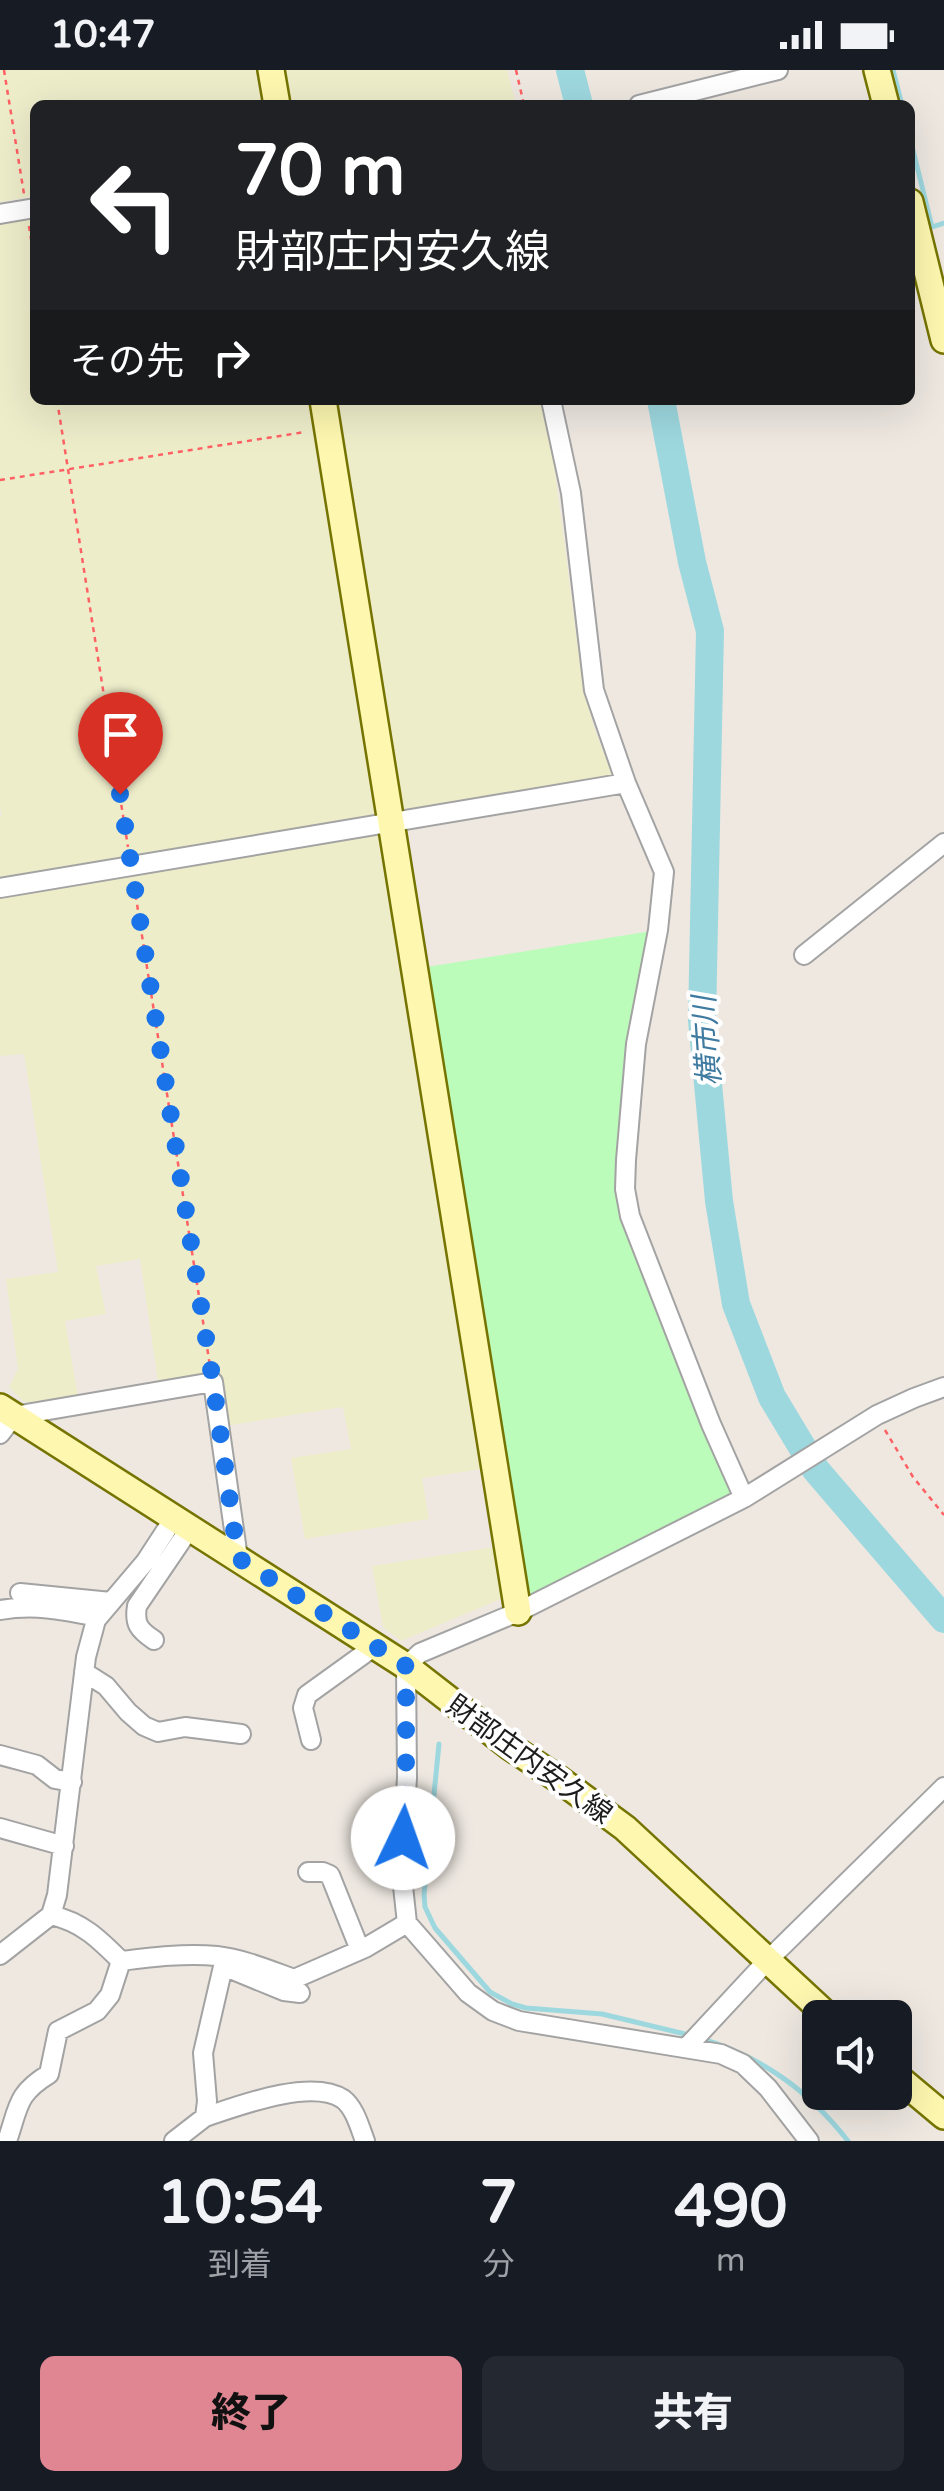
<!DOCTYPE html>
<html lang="ja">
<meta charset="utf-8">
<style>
body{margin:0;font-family:"Varela Round","Noto Sans JP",sans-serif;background:#242831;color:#f1f3f6;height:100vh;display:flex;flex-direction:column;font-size:38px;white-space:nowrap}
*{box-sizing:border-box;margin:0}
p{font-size:32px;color:#9ea1a6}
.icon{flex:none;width:55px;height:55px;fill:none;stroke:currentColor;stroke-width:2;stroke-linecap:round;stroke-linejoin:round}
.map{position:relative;height:2071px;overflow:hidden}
.details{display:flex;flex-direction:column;background:#171b24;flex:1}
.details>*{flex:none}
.guide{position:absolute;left:30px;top:30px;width:885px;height:305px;border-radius:15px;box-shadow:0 10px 40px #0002;background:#202124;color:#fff;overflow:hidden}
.buttons{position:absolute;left:802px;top:1930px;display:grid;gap:20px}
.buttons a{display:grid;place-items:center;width:110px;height:110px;border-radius:15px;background:#171b24;box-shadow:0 10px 40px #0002;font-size:50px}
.pin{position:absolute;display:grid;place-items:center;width:85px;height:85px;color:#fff;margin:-102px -42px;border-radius:50% 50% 50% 0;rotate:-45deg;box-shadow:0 0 10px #0007}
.pin .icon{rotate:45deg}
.me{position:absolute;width:110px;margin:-55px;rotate:3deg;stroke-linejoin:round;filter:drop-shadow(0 0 8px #0008)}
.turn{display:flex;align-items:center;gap:35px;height:210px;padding:0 40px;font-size:45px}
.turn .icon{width:130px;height:130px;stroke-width:2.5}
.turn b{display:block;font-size:70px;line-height:85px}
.then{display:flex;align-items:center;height:95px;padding:0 40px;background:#0003;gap:20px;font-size:38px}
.eta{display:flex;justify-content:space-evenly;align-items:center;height:170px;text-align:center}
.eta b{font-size:60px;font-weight:800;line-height:70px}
.primary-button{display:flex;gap:20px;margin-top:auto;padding:20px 40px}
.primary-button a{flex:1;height:115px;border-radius:15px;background:#df8692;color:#111;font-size:40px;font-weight:800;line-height:115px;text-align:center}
.primary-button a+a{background:#242831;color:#f1f3f6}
.status{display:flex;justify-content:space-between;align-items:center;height:70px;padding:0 50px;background:#171b24;direction:ltr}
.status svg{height:28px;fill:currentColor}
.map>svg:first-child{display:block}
</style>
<div class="status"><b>10:47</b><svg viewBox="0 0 49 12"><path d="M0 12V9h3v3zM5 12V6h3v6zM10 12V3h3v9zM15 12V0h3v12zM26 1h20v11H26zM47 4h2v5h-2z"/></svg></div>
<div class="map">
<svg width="944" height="2071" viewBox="0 0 944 2071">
<rect width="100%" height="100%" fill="#eee8e1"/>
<path fill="#eeedca" d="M0 0H261L266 35H35V126L0 132Z
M285 0H507L516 35H291Z
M35 146V330H313L483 1399 422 1408 429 1449 305 1469 291 1388 351 1379 343 1337 225 1356 216 1301 158 1311 140 1189 96 1196 106 1244 65 1251 78 1326 36 1334 23 1331 9 1317 18 1299 6 1209 58 1202 24 984 0 986V747L2 746 0 737V152Z
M336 330H541L554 394 583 617 594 657 614 710 405 740 400 734Z
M495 1477 503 1528 401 1571 383 1557 372 1496Z"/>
<path fill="#bcfcba" d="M658 860 625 1119 744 1428 518 1542 414 899Z"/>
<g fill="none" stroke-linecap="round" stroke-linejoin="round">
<path stroke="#9ed8df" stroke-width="5" d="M893 0 902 35
M910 68 932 157 944 153
M439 1674 424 1825 425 1837 435 1858 490 1922 512 1934 526 1938 602 1944 689 1965
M699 1968C761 1986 808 2020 848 2071"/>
<path stroke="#9ed8df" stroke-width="28" d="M570 0 579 35
M661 330 692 492 710 561 702 950 719 1131 736 1234 772 1327 816 1400 944 1549"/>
<g stroke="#a3a3a3" stroke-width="22">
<path id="street" d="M639 35 778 0
M0 144 35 138
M551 330 571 423 594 620 626 713 664 802 658 860 636 974 626 1090 625 1119 630 1146 711 1354 744 1428
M0 818 626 713
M804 885 944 773
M0 1364 14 1346 213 1312 238 1488
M20 1523 111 1532
M0 1540C36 1534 63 1540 98 1547
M154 1570C139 1560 134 1554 137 1536L190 1458
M84 1602 106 1616 128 1642 144 1656 158 1662 185 1657 241 1664
M311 1670 303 1638 307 1625 375 1576
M0 1685 37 1695 55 1709 72 1712
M0 1758 64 1776
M308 1802H323L330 1805 360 1880
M51 1845C82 1852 99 1869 121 1891 153 1887 185 1883 217 1886 243 1889 269 1900 294 1909L365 1878 407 1853
M0 1885 51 1845 57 1825 86 1587 96 1550 146 1491 174 1448
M228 1898 284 1921 300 1923
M686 1978 767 1891 944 1717
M205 2047C238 2036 311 2008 343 2029 355 2038 360 2058 365 2071
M7 2071C19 2037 16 2024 49 2004L58 1961 97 1941 110 1925 121 1891
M174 2071 205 2047 207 2031 203 1983 225 1888
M809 2071 768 2018 743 1994 721 1984 519 1951 493 1941 468 1923 407 1853 401 1798 407 1708 406 1596 420 1583 518 1542 744 1428 877 1345 914 1328 944 1317"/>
</g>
<g stroke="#767400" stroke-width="30">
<path id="secondary" d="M271 0 277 35
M877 0 886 35
M910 132 944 270
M323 330 518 1542
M0 1337 406 1596 509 1676 560 1710 625 1758 830 1948
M895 2005 944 2046"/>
</g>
<path stroke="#ff6164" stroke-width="2.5" stroke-dasharray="5 5" stroke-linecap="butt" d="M4 0 24 124
M516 0 524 35
M29 156 35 194
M57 330 128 777
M0 410 305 362
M134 815 210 1296
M885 1360 913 1407 944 1445"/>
<use href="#street" stroke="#fff" stroke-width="18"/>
<use href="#secondary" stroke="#fdf7b0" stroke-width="25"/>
</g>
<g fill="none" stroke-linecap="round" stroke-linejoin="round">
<path stroke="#1a73e8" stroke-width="18" stroke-dasharray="0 32.4" d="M120 724 213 1312 238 1488 406 1596V1708L403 1768"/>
</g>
<g text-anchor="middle" stroke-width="8" stroke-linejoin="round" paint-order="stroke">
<g font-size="28" fill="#1c1c1c" stroke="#fff">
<text transform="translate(530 1689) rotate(36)" y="10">財部庄内安久線</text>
</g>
<g font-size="30" font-style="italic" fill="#3f7ba0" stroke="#fff">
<text transform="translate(707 971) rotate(-94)" y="10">横市川</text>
</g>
</g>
</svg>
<div class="buttons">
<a><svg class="icon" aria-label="sound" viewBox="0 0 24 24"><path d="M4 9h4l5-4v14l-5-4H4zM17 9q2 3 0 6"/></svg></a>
</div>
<div class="pin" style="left:120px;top:724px;background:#d93025"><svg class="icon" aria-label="arrive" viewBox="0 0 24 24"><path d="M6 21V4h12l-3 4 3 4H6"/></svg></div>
<svg class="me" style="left:403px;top:1768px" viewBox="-20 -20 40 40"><circle r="19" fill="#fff"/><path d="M0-13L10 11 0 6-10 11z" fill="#1a73e8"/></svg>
<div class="guide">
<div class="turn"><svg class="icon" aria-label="left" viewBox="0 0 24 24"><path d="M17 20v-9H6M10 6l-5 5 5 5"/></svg><div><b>70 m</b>財部庄内安久線</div></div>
<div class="then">その先<svg class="icon" aria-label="right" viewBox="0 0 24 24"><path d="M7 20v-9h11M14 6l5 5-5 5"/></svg></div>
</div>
</div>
<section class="details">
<div class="eta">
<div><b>10:54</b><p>到着</p></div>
<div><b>7</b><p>分</p></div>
<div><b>490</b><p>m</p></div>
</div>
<div class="primary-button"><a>終了</a><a>共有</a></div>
</section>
